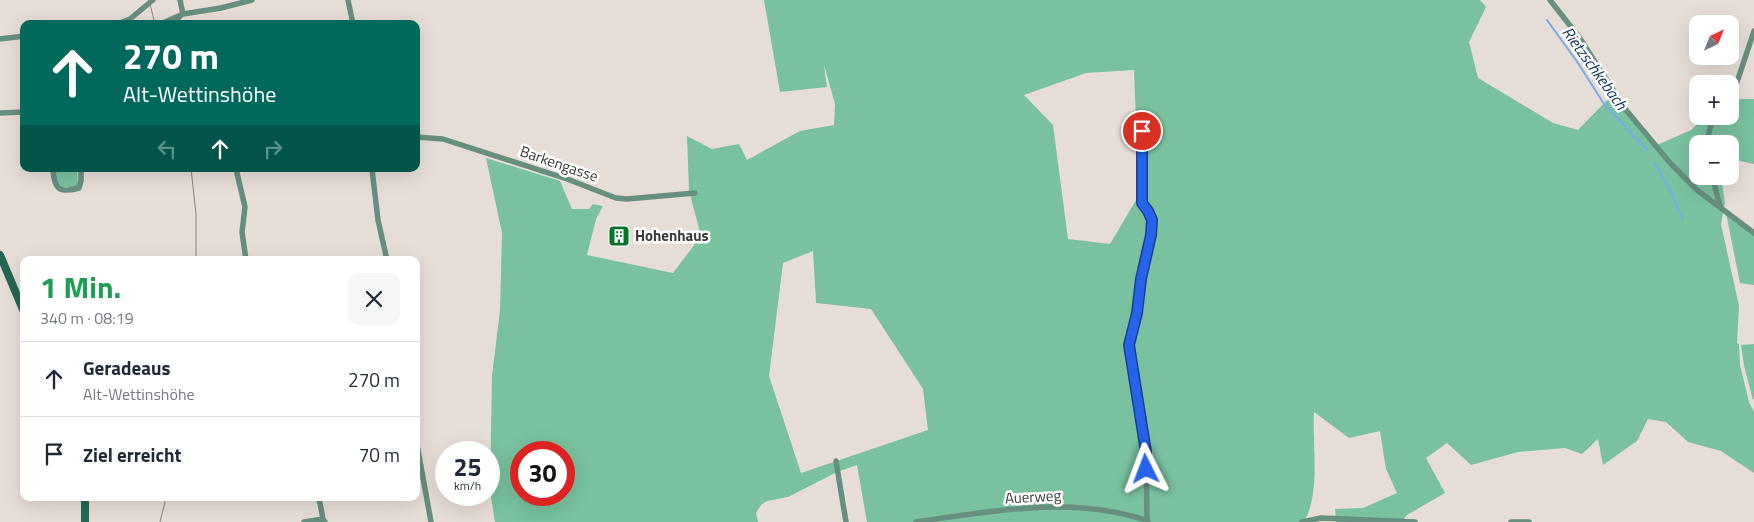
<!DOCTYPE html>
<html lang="de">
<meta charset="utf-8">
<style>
body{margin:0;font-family:"Titillium Web",sans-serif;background:#f6f6f7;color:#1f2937;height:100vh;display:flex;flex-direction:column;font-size:19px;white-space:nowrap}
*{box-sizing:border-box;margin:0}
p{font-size:16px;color:#747a83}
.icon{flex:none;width:28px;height:28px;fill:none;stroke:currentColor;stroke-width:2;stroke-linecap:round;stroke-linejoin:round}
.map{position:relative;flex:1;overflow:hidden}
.drawer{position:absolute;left:20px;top:256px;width:400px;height:245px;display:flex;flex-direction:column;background:#fff;border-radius:10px;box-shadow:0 5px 20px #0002}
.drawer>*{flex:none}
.top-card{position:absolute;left:20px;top:20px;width:400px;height:152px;border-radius:10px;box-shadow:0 5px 20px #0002;background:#00695c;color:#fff;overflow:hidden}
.needle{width:32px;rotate:43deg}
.controls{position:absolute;left:1689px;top:15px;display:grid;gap:10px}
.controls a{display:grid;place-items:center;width:50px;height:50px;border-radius:10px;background:#fff;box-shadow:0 5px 20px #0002;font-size:25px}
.speed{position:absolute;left:435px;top:441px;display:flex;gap:10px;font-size:25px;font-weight:700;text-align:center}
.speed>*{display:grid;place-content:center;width:65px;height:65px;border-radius:50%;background:#fff;box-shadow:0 5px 20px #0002;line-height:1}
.speed small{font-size:12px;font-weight:400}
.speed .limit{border:8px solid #d22;background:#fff;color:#111}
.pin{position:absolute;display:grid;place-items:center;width:42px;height:42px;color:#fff;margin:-21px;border:2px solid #fff;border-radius:50%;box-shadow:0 1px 5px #0007}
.me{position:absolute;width:55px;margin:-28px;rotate:357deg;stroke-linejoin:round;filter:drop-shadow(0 0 4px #0008)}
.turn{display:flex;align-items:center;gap:18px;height:105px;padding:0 20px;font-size:22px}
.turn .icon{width:65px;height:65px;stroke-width:2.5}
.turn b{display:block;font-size:35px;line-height:42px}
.lanes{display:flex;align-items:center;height:48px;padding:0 20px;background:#0003;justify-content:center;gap:25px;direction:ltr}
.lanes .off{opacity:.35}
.round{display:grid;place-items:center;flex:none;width:52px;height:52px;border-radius:10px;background:#f6f6f7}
.head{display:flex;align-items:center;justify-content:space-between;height:85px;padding:0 20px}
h1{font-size:30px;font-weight:700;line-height:38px;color:#1e9e55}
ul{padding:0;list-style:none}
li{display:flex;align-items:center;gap:15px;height:75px;padding:0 20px;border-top:1px solid #e0e1e3}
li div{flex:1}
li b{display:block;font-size:19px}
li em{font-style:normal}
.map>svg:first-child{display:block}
</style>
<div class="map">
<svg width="1754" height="522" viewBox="0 0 1754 522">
<rect width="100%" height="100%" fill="#e7ddd7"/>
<path fill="#79c19f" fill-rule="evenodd" d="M764 0H1480L1486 7 1469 42 1478 78 1553 123 1578 130 1615 92 1657 145 1691 130 1706 116H1730V99H1754V164L1731 159 1730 160V144H1698V176H1721L1725 203 1721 224 1739 306 1737 343 1739 344 1740 365 1749 402 1754 412V473L1721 451 1688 442 1666 422 1648 419 1637 441 1603 465 1598 439 1582 454 1565 448 1518 452 1471 465 1447 443 1426 458 1445 493 1407 515 1401 522H1336L1335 509 1363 508 1397 493 1386 469 1380 431 1349 438 1314 412C1312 445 1321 492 1304 522H867L857 465 837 472 788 497 767 501 761 505 756 513 758 522H495L490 490 492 376 500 310 502 233 486 158 560 181 572 209H589L593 204 603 206 596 219 587 255 673 273 701 236 689 191 687 136 712 149 739 144 747 160 800 131 834 125 835 104 824 65 827 87 780 92ZM1134 70 1139 195 1110 244 1068 239 1053 125 1024 95 1086 73ZM813 251 816 303 871 309 923 389 928 430 801 473 769 376 783 263ZM521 452H564V495H521Z
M55 169H77L78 184 76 187H60L56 183Z
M1726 213 1754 236V285L1740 283Z
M1754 344V399L1753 400 1744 366 1741 345Z"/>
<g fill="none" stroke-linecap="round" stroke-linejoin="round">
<path stroke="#76aceb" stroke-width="2" d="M1547 20 1578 63 1604 104 1647 150
M1655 163 1670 190 1683 219"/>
<path stroke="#678f80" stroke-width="5.5" d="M180 0 183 14
M348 0 353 24
M1550 0 1579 37 1626 110 1671 164 1697 190 1754 233
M165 22 183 14 221 8 252 0
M117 24 130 19 153 0
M176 24V21L181 15
M0 39 24 36
M1730 97 1737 82 1754 31
M0 113 24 112
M1142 131V203L1148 211 1151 220V235L1141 279 1137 313 1129 345 1146 452 1147 520
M416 137 443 139 567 179 616 198 627 199 695 193
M1708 144C1707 135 1711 123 1716 116
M53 169C54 188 58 194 79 188L81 181V169
M236 169 245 207 242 232 246 260
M372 169 378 220 387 260
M1712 176 1720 206
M416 439 431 522
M836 461 846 522
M319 498 323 519 325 522
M304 522 323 519
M916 522C992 511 1074 495 1148 521
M1302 522 1321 518 1415 522
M1511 522H1529"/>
<path stroke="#266754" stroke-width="8" d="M0 255 24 312
M85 522V498"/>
<path stroke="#88827d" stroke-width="1" d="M149 0 155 24
M191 169 196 214V260
M160 522 166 498"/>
</g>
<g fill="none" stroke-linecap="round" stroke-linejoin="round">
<g stroke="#184099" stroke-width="12">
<path id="route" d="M1142 131V203L1148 211 1152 220 1151 235 1141 279 1137 313 1129 345 1146 452V469"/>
</g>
<use href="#route" stroke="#2563eb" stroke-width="9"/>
</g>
<defs>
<g id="building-square" transform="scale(1.125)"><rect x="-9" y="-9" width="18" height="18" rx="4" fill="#077529" stroke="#fff"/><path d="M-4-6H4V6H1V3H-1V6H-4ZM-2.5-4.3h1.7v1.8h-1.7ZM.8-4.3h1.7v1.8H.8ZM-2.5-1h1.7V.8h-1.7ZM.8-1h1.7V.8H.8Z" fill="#fff"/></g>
</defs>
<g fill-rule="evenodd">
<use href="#building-square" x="619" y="236"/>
</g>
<g text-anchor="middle" stroke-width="5" stroke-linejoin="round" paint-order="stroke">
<g font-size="15" fill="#3c3936" stroke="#fff">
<text transform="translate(559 164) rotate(19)" y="5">Barkengasse</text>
<text transform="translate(1033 497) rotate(-3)" y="5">Auerweg</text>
</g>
<g font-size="15" font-weight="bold" fill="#3c3936" stroke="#fff" text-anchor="start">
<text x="635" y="241">Hohenhaus</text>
</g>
<g font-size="16" font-style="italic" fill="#0c335b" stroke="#fff">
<text transform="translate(1595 68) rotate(54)" y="6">Rietzschkebach</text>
</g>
</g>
</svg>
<div class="controls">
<a><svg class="needle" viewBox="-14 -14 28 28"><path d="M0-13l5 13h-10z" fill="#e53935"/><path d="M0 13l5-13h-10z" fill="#747a83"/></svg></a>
<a>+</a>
<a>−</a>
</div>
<div class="speed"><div>25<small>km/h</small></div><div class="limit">30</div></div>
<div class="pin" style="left:1142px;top:131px;background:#d93025"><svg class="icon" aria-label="arrive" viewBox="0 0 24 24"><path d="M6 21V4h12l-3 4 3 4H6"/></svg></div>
<svg class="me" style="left:1146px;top:469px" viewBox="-20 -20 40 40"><path d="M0-17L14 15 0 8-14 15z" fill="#2563eb" stroke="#fff" stroke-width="4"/></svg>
<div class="top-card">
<div class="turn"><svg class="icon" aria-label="ahead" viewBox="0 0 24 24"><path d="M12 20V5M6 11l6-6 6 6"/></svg><div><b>270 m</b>Alt-Wettinshöhe</div></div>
<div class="lanes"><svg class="icon off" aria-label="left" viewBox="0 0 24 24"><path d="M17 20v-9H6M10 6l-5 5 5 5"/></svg><svg class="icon" aria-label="ahead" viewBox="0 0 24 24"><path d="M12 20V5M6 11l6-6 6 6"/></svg><svg class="icon off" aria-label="right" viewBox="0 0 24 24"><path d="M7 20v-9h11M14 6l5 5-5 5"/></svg></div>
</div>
<section class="drawer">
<div class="head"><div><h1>1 Min.</h1><p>340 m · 08:19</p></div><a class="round"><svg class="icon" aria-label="close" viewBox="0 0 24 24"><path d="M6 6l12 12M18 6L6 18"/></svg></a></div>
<ul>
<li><svg class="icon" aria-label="ahead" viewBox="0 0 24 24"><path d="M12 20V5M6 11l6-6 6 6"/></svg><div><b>Geradeaus</b><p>Alt-Wettinshöhe</p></div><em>270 m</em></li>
<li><svg class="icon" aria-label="arrive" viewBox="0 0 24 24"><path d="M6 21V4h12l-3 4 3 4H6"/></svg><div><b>Ziel erreicht</b></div><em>70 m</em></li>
</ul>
</section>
</div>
